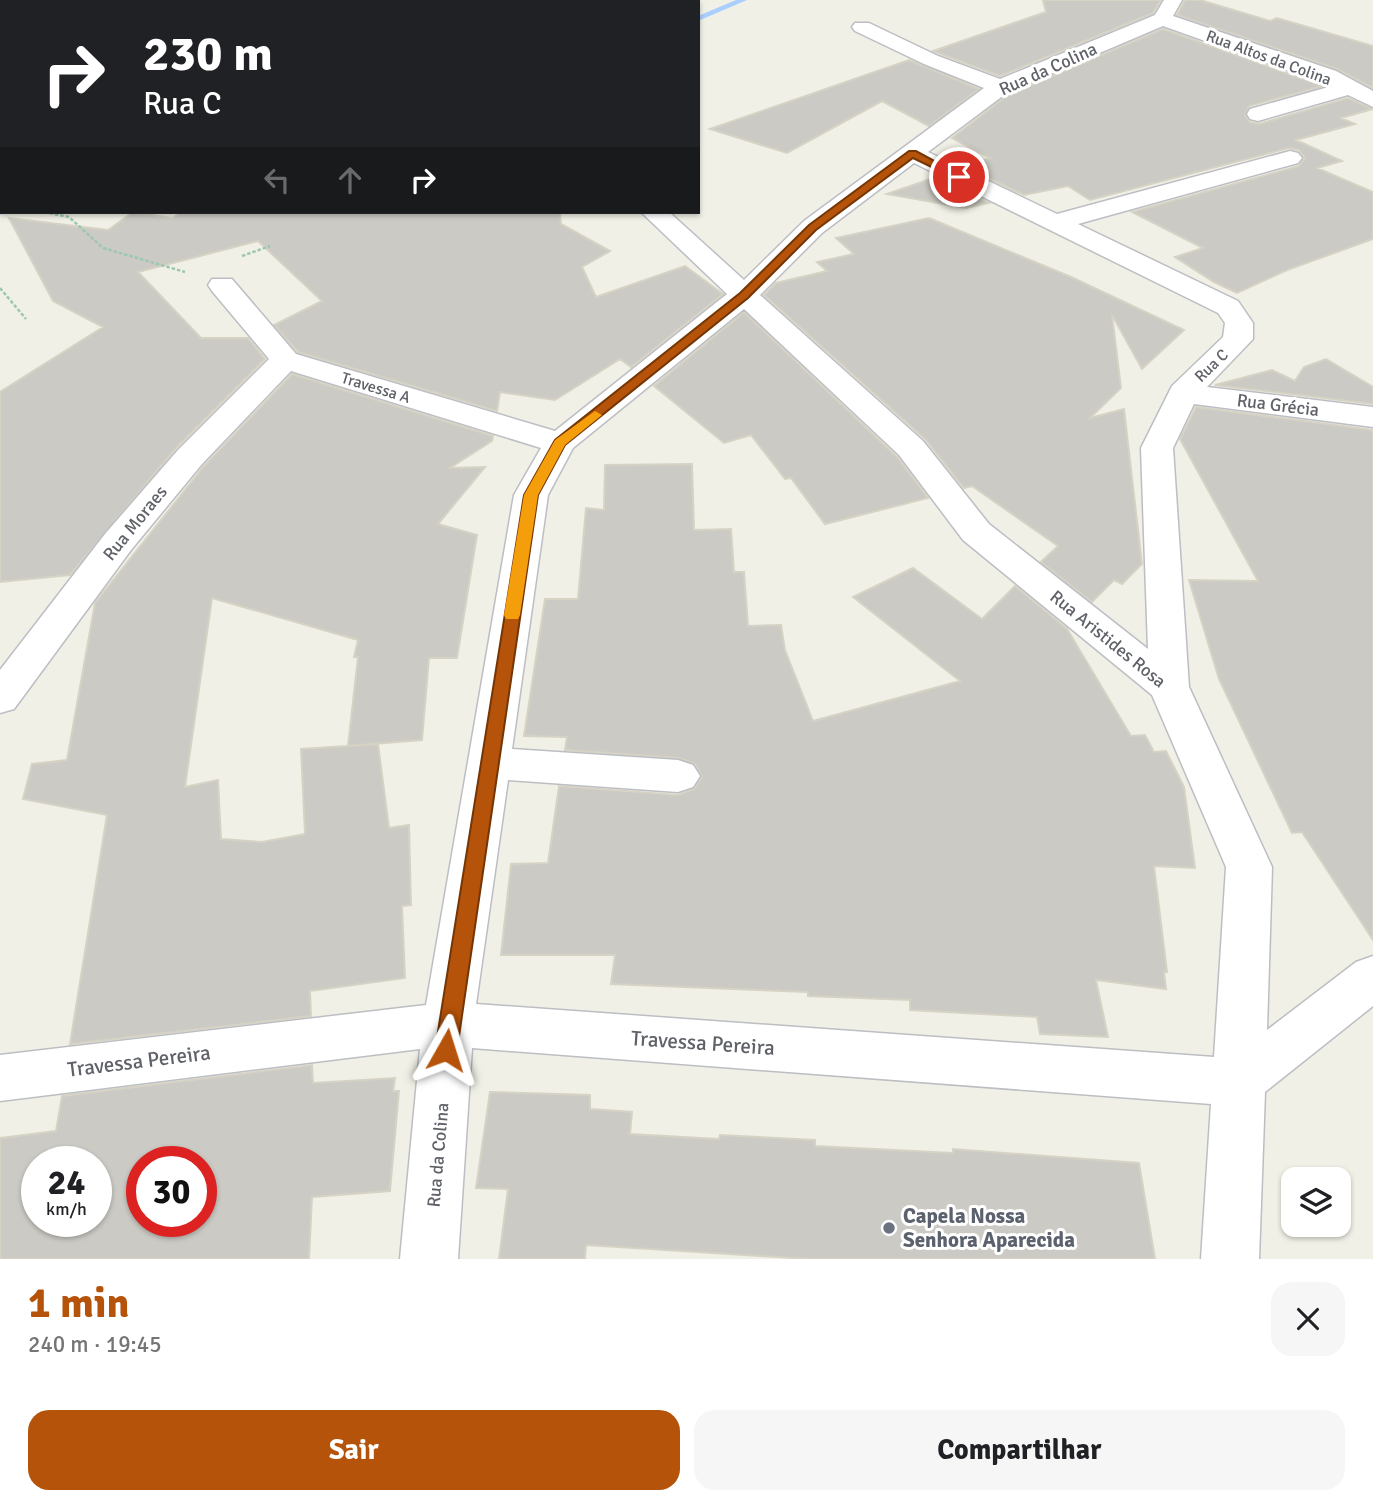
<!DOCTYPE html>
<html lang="pt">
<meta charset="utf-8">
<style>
body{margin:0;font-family:Signika,sans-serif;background:#f6f6f6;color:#202124;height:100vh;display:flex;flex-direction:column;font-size:26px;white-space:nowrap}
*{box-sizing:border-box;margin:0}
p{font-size:23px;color:#757577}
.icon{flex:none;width:38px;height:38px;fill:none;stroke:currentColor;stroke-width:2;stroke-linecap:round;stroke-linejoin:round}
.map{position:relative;height:1259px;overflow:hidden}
.details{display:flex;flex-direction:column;background:#fff;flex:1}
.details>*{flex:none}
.top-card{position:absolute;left:0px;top:0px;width:700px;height:214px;box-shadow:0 2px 5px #0004;background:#202124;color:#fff;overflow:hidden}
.buttons{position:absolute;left:1281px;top:1167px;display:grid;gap:14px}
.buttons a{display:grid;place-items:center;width:70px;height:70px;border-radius:14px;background:#fff;box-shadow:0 2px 5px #0004;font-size:35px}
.speed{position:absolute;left:21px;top:1146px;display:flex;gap:14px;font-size:35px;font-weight:700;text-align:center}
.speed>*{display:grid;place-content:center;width:91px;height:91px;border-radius:50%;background:#fff;box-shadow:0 2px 5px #0004;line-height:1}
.speed small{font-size:18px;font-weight:400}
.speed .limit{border:10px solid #d22;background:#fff;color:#111}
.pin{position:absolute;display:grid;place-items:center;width:60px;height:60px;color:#fff;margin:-30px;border:4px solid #fff;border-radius:50%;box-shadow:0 2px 7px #0007}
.me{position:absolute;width:77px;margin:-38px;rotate:6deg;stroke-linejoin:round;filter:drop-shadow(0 0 5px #0008)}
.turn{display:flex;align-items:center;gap:24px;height:147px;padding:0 28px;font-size:32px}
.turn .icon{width:91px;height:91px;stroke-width:2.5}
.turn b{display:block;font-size:49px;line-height:60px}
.lanes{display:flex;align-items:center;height:66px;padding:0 28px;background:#0003;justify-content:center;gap:35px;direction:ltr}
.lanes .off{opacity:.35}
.round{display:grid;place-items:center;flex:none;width:74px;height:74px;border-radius:21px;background:#f6f6f6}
.headline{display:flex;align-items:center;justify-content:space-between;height:119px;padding:0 28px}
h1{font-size:42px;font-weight:700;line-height:52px;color:#b45309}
.button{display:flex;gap:14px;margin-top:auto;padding:14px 28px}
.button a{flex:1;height:80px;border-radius:21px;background:#b45309;color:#fff;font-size:28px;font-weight:700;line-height:80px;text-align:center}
.button a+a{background:#f6f6f6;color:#202124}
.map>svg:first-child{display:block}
</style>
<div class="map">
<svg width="1373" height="1259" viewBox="0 0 1373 1259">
<rect width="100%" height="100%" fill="#f1f0e7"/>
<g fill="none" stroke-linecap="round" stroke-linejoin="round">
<path fill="#a9cfff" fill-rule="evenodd" d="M736 0H747L698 21V16Z
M0 209 2 212H7L0 215Z"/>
</g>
<path fill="#cccac4" stroke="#d6d3c5" stroke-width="2" fill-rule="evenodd" d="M1043 0H1161L1153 13 1000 76 933 51 1046 12Z
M1185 0H1200L1270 21 1277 18 1373 46V88L1337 69 1177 15Z
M1163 29 1323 86 1249 106 1245 115 1249 122 1259 124 1348 98 1373 109 1341 118 1355 124 1296 140 1342 161 1317 168 1373 192V239L1287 270 1237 293 1214 282 1175 257 1203 248 1132 212 1299 166 1305 158 1299 150 1289 148 1090 200 1068 186 1024 195 965 167 990 158 952 138 1009 94Z
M909 60 979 89 929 126 882 101 787 153 710 129Z
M936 177 989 203 966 208 887 194Z
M133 212 172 218 182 212H560L561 224 610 251 582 267 596 297 685 266 723 294 631 367 620 359 555 400 500 392 497 411 298 352 274 325 322 301 258 241 138 272 201 338H248L265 359 176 448 70 575 0 582V392L103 327 53 301 9 218 108 230Z
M929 218 1071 277 1184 330 1142 369 1112 315 1121 388 1090 418 1124 409 1142 564 1122 584 1114 580 1092 602 1041 562 1058 546 972 486 964 488 925 439 764 295 776 283 827 271 817 262 854 254 836 238Z
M744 312 897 457 928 498 825 524 791 478 785 479 751 435 724 443 654 386Z
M1326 359 1373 387V404L1215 385 1272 370 1295 381 1304 367Z
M292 374 493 436 492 441 450 468 485 467 438 524 477 535 457 658H429L422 740 348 746 358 657H354L358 640 212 598 185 787 218 780 221 839 262 842 305 834 301 749 378 744 389 828 409 825 411 905 402 906 405 978 310 991 311 1016 70 1044 107 815 23 799 32 764 67 760 95 603 204 466Z
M1196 407 1373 430V940L1302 832 1292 833 1219 679 1189 580 1258 581 1180 439Z
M692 464 694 530 731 529 734 572H744L748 626 781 625 785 650 813 721 960 681 853 597 913 568 982 619 1015 586 1067 629 1131 736 1145 735 1154 752 1166 751 1184 787 1195 868 1154 866 1167 972H1164L1166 989 1096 980 1108 1037 1040 1034 1037 1017 910 1010V1000L808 996V992L611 984 615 955H501L511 864 548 863 559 786 678 795 694 789 702 777 695 764 679 758 565 750 567 737 524 736 545 599H578L586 508 604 510 605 465Z
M312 1065 313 1083 395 1078 393 1091H399L390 1191 312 1197 309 1259H0V1138L56 1131 62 1096ZM37 1162H96V1222H37ZM142 1162H201V1222H142Z
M490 1092 590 1095V1109L632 1112 630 1134 719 1139 720 1135 815 1140V1146L953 1153V1149L1139 1163 1155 1259H809L586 1245 585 1259H499L508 1189 476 1188Z"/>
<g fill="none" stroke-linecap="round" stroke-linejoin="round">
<g stroke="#bcbec3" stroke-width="3">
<path id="minor" d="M342 0H361L362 2H343Z
M1164 0H1182L1173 16 1336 71 1373 91V107L1348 95 1258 121 1250 119 1247 114 1250 109 1332 86 1163 26 1008 92 928 152 1057 214 1290 151 1298 153 1302 158 1298 163 1078 224 1238 301 1253 323V339L1207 387 1373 407V427L1194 404 1173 448 1189 687 1272 867 1267 1030 1356 962 1373 956V1006L1265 1092 1259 1259H1201L1211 1104 472 1048 458 1259H400L420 1049 0 1101V1055L426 1005 514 495 541 448 291 371 202 464 131 550 14 709 0 713V670L105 534 178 450 269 359 212 291 208 285 212 279H232L296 354 555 431 727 294 641 212H669L744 280 804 221 984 88 924 64 855 31 852 27 855 23H869L938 56 1000 79 1155 15ZM914 163 1218 313 1225 323 1223 337 1172 386 1141 448 1148 649 989 524 923 441 760 295 822 233ZM744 309 899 455 963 540 1152 695 1226 867 1214 1057 476 1004 508 780 678 792 693 787 700 776 693 765 678 760 512 749 548 495 573 448Z
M0 50H2V68H0Z"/>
</g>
<path stroke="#9bc8ae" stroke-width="2.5" stroke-dasharray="3.5 2" stroke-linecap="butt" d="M44 212 69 217 103 248 185 272
M242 256 270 246
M0 288 26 319"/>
<use href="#minor" fill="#fff" fill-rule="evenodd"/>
</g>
<path fill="#b45309" stroke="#753606" stroke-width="2" d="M909 151H916L964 177 956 179 913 158 816 230 748 298 565 445 538 495 457 1050 454 1057 446 1059 439 1057 435 1050 524 495 555 440 740 293 809 225Z"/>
<path fill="#f59e0b" d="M595 411 602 415 565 445 538 495 520 615 518 619H506L504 615 524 495 555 440Z"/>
<circle fill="#6b7280" stroke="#fff" stroke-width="2.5" cx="889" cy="1228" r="7"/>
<g text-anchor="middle" stroke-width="6" stroke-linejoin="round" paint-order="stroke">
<g font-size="16" fill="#5f6268" stroke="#fff">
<text transform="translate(1269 57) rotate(20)" y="6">Rua Altos da Colina</text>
<text transform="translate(1211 365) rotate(-44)" y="6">Rua C</text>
<text transform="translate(376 387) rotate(17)" y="6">Travessa A</text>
</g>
<g font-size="18" fill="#5f6268" stroke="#fff">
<text transform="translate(1048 69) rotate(-24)" y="6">Rua da Colina</text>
<text transform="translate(1278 405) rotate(7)" y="6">Rua Grécia</text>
<text transform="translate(135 523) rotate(-51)" y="6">Rua Moraes</text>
<text transform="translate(1108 639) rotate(39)" y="6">Rua Aristides Rosa</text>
<text transform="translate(438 1155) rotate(-85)" y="6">Rua da Colina</text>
</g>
<g font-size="21" fill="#5f6268" stroke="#fff">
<text transform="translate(703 1043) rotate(4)" y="7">Travessa Pereira</text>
<text transform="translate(139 1061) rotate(-7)" y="7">Travessa Pereira</text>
</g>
<g font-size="21" font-weight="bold" fill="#5b616d" stroke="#fff" text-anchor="start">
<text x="903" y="1223">Capela Nossa<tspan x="903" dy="24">Senhora Aparecida</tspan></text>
</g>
</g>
</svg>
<div class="buttons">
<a><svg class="icon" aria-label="layers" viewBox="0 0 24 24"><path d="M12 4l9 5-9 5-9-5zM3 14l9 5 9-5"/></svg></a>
</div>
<div class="speed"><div>24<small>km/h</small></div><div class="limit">30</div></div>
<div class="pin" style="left:959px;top:177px;background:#d93025"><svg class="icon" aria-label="arrive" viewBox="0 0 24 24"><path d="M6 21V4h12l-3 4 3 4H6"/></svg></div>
<svg class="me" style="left:446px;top:1050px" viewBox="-20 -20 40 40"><path d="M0-17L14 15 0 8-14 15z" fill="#b45309" stroke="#fff" stroke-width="4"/></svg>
<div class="top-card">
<div class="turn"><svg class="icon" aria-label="right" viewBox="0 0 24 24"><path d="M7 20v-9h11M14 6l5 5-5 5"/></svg><div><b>230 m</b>Rua C</div></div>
<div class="lanes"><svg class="icon off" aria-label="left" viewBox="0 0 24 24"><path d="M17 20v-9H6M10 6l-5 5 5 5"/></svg><svg class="icon off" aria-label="ahead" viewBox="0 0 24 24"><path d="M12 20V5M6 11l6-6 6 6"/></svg><svg class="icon" aria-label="right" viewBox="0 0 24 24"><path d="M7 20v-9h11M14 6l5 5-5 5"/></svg></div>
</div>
</div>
<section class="details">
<div class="headline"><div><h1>1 min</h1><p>240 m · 19:45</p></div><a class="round"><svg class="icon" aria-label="close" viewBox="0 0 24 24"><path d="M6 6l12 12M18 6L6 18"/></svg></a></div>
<div class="button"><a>Sair</a><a>Compartilhar</a></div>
</section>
